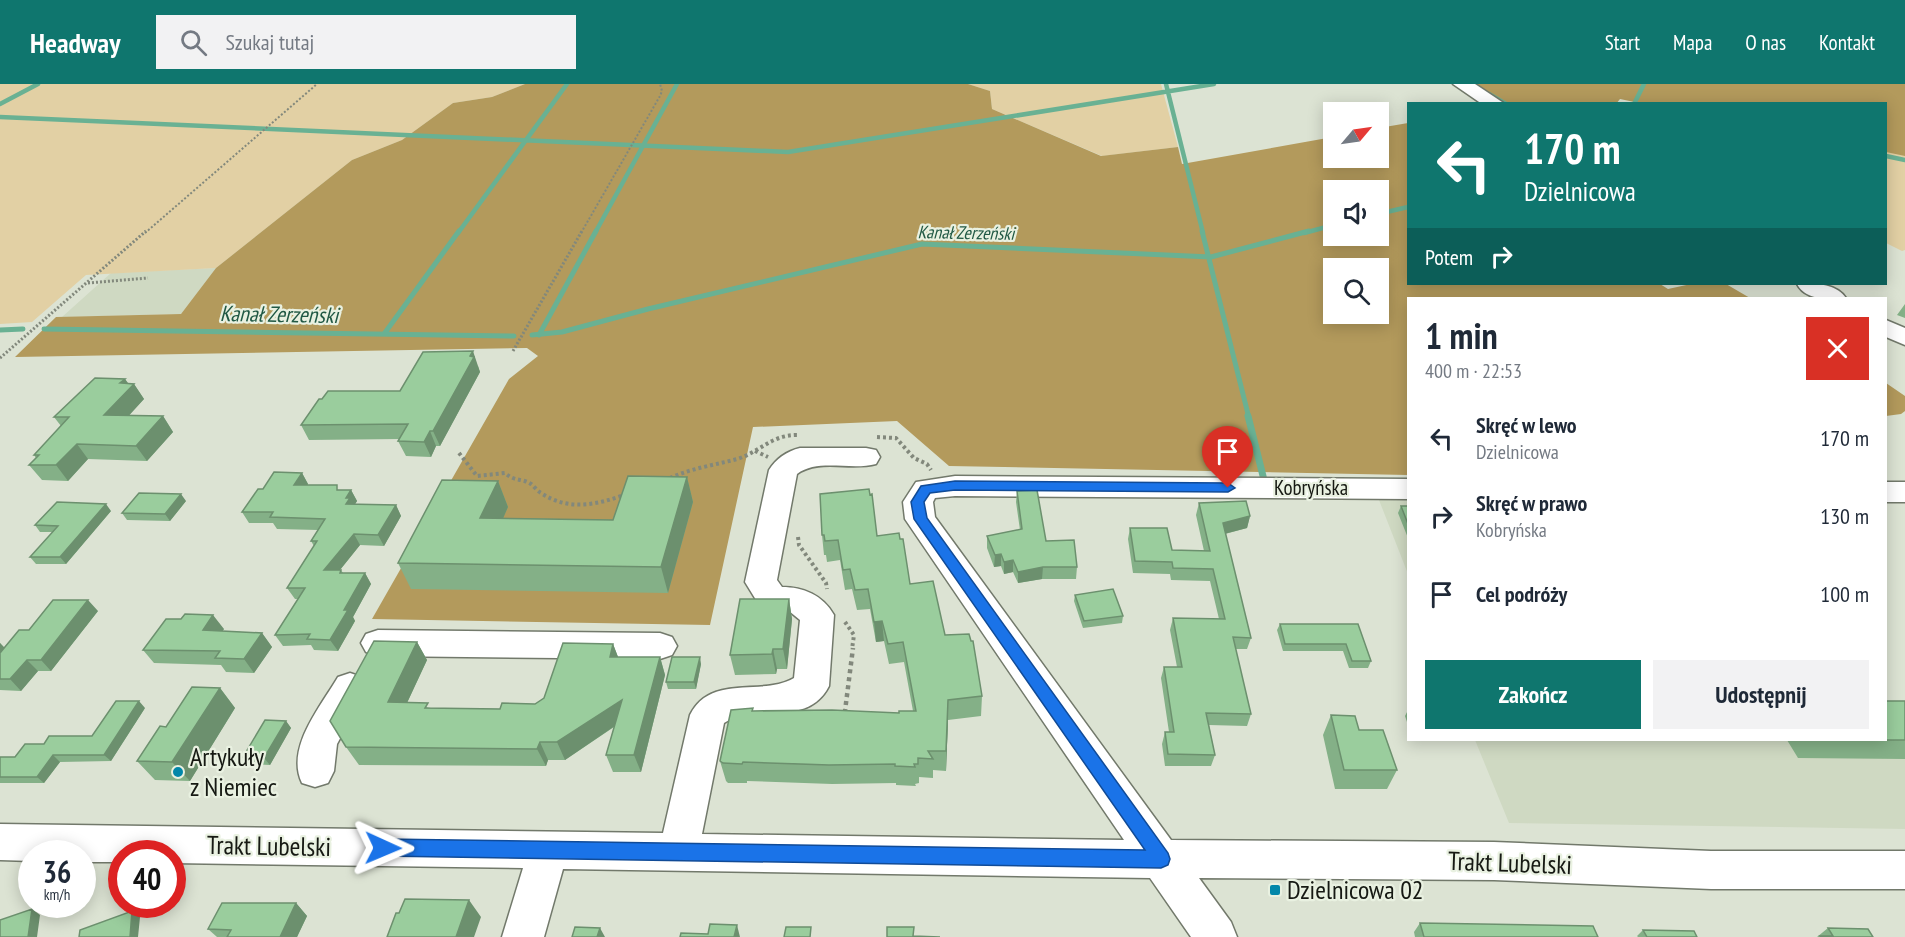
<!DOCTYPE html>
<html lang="pl">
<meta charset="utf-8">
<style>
body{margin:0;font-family:"PT Sans Narrow",sans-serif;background:#f2f2f3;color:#1f2937;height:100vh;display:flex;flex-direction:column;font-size:22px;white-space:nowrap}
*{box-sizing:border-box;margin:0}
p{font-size:20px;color:#747a83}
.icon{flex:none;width:33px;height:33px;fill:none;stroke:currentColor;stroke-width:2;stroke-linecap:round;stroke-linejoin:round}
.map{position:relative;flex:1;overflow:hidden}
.details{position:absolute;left:1407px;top:213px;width:480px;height:444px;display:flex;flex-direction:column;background:#fff;border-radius:0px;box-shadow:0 3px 15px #0003}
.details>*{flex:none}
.banner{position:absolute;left:1407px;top:18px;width:480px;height:183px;border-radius:0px;box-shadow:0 3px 15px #0003;background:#0f766e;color:#fff;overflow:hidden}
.needle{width:39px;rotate:61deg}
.buttons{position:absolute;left:1323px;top:18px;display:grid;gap:12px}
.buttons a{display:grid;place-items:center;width:66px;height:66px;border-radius:0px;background:#fff;box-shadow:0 3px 15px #0003;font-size:30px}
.speed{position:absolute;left:18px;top:756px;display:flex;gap:12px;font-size:30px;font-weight:700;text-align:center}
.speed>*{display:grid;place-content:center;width:78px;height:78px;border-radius:50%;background:#fff;box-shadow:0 3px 15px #0003;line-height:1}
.speed small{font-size:15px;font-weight:400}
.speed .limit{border:9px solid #d22;background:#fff;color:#111}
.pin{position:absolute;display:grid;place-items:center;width:51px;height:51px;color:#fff;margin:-62px -26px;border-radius:50% 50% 50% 0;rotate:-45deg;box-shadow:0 0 6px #0007}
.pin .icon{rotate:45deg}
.me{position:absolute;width:66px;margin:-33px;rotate:91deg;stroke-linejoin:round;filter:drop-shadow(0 0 4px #0008)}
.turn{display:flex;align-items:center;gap:21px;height:126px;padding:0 18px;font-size:27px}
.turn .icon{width:78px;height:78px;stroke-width:2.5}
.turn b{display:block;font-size:42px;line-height:51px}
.then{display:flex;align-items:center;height:57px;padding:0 18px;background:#0003;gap:12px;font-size:22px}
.round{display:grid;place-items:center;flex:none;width:63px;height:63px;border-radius:0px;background:#f2f2f3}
.summary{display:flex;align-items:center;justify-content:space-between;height:102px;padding:0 18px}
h1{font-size:36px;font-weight:700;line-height:45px}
.action{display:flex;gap:12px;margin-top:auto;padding:12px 18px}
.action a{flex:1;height:69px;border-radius:0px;background:#0f766e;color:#fff;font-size:24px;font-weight:700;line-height:69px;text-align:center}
.action a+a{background:#f2f2f3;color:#1f2937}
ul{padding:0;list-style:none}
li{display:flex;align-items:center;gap:18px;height:78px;padding:0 18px}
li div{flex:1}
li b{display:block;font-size:22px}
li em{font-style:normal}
header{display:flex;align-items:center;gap:36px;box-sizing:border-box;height:84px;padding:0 30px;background:#0f766e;color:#fff}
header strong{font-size:28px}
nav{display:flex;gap:33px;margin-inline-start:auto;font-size:21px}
.search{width:420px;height:54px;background:#f2f2f3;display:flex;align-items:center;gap:15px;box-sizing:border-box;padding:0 21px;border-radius:0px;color:#747a83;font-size:22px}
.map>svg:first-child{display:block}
</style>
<header>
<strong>Headway</strong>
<div class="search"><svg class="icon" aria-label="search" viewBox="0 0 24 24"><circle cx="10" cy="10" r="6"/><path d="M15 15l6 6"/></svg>Szukaj tutaj</div>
<nav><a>Start</a><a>Mapa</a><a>O nas</a><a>Kontakt</a></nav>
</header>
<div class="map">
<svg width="1905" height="853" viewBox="0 0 1905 853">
<rect width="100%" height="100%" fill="#dce3d3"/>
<path fill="#cfd9c2" d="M216 184 181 230 62 233 111 189Z
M1379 416H1408V490Z
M1475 656H1886L1905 665V745L1509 739Z"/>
<path fill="#e2d0a4" d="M0 0H525L492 13 453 19 402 56 352 76 216 184 86 191 32 238 0 240Z
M968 0H1161L1178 63 1102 72 992 25 990 7Z
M1905 0V166L1902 167 1886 159V20Z"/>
<path fill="#b39a5c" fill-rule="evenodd" d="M525 0H968L990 7 992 25 1101 72 1178 63 1182 80 1333 53 1334 74H1378L1379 44 1408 39V200H1660L1668 205 1691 200H1726L1750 214H1408V391L949 382 897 337 753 343 710 541 372 535 509 295 538 272 527 264 15 273 56 233 181 230 216 184 352 76 402 56 453 19 492 13ZM1334 106H1378V152H1334ZM1334 184H1378V230H1334Z
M1468 0H1905V72L1886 68V20H1644L1620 15 1616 20H1502Z
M1886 299 1905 312V327L1901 330 1886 332Z"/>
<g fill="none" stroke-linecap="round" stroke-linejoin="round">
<path stroke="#69b193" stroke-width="4.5" d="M1166 0 1203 149
M1489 10 1506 20
M0 20 38 0
M1634 20 1644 0
M0 33 788 68 1214 0
M1886 72 1905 76
M1378 130 1408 123
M458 149 567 0
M595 149 677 0
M1304 149 1334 141"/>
<path stroke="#69b193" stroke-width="5" d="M1202 147 1249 334
M44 245 514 252
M0 246 23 245
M384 250 459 147
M532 251 562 248 648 225 922 160 1211 173 1309 147
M539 251 596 147"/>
<path stroke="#69b193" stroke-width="7" d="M1248 332 1264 396"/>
<g stroke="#72796b" stroke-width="3">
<path id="minor" d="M1453 0H1475L1505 20H1482Z
M1797 200C1814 200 1835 198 1846 214 1829 216 1805 216 1797 200Z
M1886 236 1905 244V261L1886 253Z
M800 364H866L876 366 880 373 876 380C851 387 818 374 797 390L777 496 782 503C803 503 823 511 834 531L829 602C807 645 755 618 724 639L702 750 1124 756 905 435 903 418 916 398 955 392 1408 395V415L955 412 935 414 933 418 935 433 1171 756 1494 758 1711 767H1905V805H1711L1494 796 1199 794 1231 838 1237 853H1191L1150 794 563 785 544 853H502L523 784 172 779V770H122V778H82V770H32V777L0 776V740L663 749 690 631C711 589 761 613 794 594L800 536 789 527H773L761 524 745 498 769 386C776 375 787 367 800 364Z
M1886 398H1905V418H1886Z
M378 546 660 549 672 553 677 562 672 571 660 575 378 572 366 568 361 559 366 550Z
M350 589 362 593 368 603 337 660 334 687 328 699 315 703 302 699C285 664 321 622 338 593Z"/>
</g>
<path stroke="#82887c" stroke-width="2" stroke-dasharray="2 2" stroke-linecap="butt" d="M145 149 317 0
M581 149 660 12 662 7 660 0"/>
<path stroke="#82887c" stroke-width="3" stroke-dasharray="2 2" stroke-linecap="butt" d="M88 199 148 194
M513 267 582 147
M0 274 146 147"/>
<path stroke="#82887c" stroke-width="4" stroke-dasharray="3 3" stroke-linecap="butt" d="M877 353 896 354 914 374 927 380 931 386
M755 367 768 373
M459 369 477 392 505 389C515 398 522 394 531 400 534 402 537 407 541 409 568 427 596 421 624 411
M670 394C692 384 715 381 737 375 760 368 771 351 797 351
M798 453 799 461 826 499 827 505
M845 538 854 551 852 565"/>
<path stroke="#82887c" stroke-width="4.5" stroke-dasharray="4 4" stroke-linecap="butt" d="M843 627H845L853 564"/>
<use href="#minor" fill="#fff" fill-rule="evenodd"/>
</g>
<path fill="#84b087" d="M1905 220V234L1897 231Z
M478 282 480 288 440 362H436L431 373 406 372 398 357 400 355 309 356 301 341 322 315 400 307Z
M125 295 128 300H134L144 315 128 332H163L173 348 147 377 88 375 68 397 42 396 29 381 36 374 34 371 61 342 54 333Z
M302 389 308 400 307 401 339 406H351L357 417 355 420 396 421 401 432 384 462 360 461 340 486H341L343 489H365L371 500 353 533 355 537 338 567 314 566 311 561 283 562 275 551 298 515H295L287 504 314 462 311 457 318 446 277 445 273 439H249L242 428 263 405Z
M687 393 693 418 668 509 411 505 398 479 498 397 508 423 503 434 613 436Z
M1017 407 1046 457 1077 483 1076 495H1042L1018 499 1013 488 1004 490 1001 482 994 483 987 464V452L1020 446 1016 418Z
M186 417 170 437 127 436 122 429Z
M1199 419 1250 432 1247 444 1225 450 1251 554 1247 565H1235L1251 630 1247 642 1209 641 1215 671 1211 682H1165L1162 660 1165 648H1169L1161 594 1164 583H1177L1170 546 1173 534 1219 535 1210 497 1171 496 1170 490 1133 489 1128 455 1130 444 1172 466 1204 467 1196 431Z
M1401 422H1408V454L1398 429Z
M111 427 66 480H36L30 473 53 448H40L35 441Z
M822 451 877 452 945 551 982 612 981 632 948 636 946 687 933 686V694L919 693V699L915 700 916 702 896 701V699L832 700 747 697V699H728L726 697 720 677 753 624V627L899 629 913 627 904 578 889 580 884 557 876 558 870 525 857 526 852 505 845 506 840 476 827 478 826 471H824Z
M1075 511 1123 532 1122 539 1083 544 1074 517Z
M789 515 792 535 787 585H777L776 590 735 591 730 571Z
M98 527 51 587H38L21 607 0 606V559L4 564 29 546Z
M181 535 224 545 222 547 262 549 272 563 254 589 226 588 221 581 154 579 143 566Z
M1280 540H1358L1371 577 1368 584H1349L1343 567H1283L1277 546Z
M417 558 427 576 407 619 431 624 500 625 535 620 544 614 613 560 618 573H660L665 591 641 688H613L606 671 614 643 565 676H548L546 682 359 681 346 663Z
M701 580 696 605H668L666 598Z
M220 604 235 624 190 697 155 696 137 677 166 643Z
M1905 617V675L1798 674 1787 656H1886Z
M145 624 111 677 60 678 44 699H0V673H15L44 660 92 652Z
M1408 626V641L1405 632Z
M1331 631 1397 686 1387 705H1335L1323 651Z
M286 637 291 644 270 681 248 680 243 673Z
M296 819 307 832 297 853H217L208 845Z
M1420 839 1598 853H1415L1414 848Z
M1828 844 1873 853H1817Z
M1643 846 1697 853H1638L1637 852Z"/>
<path fill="#6c906e" d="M473 267 480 288 440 362 433 347Z
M125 295 131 303 134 300 144 315 115 347 104 331 120 299Z
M163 332 173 348 147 377 136 362Z
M430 347 436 362 431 373 424 358Z
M77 360 88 375 68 397 56 381Z
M302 389 308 400 300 413 294 401Z
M687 393 693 418 668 509 661 483Z
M498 397 508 423 492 460 480 434Z
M351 406 357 417 354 422 346 420V414Z
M181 410 186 417 170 437 165 430Z
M106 420 111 427 66 480 60 473Z
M396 421 401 432 384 462 378 451Z
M1250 432 1247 444 1220 451 1223 439Z
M354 450 360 461 331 497 324 486Z
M1001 470V482L994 483 995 471Z
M1013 476V488L1004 490V478Z
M1043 483 1042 495 1018 499V488Z
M365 489 371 500 353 533 355 537 338 567 330 556 344 526Z
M789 515 792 535 787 585 783 565Z
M88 516 98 527 51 587 41 576Z
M213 531 224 545 213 560 203 546Z
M882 537 884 557 876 558 874 538Z
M262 549 272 563 254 589 244 575Z
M417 558 427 576 399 636 388 618Z
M0 559 11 570H0Z
M613 560 620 578 610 573Z
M773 565 777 585 776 590 772 570Z
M660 573 665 591 641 688 634 671Z
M700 573 701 580 696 605 694 598Z
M27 576 38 587 21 607 10 595Z
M220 604 235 624 190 697 172 678Z
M622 616 628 633 565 676 557 658Z
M948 616V636L946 687V667Z
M139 617 145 624 111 677 104 671Z
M286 637 291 644 270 681 264 674Z
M540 658 548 676 546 682 537 665Z
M53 671 60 678 44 699 37 693Z
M469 816 481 833 474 853H456Z
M296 819 307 832 297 853H280Z
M32 825 40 831 37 853H28Z
M132 827 140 833 138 853H130Z
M737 841 740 853H734Z
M600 844 605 853H597Z"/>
<path fill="#9acd9d" stroke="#6c906e" stroke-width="1.5" d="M473 267 470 272 474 273 433 347H430L424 358 398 357 408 340 301 341 319 315H322L328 307H400L423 268Z
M95 294 125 295 120 299 134 300 104 331 163 332 136 362 77 360 56 381H29L39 371H34L69 333H54Z
M274 388 302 389 294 401H337V406H351L346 414H350L346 420 396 421 378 451 354 450 324 486H341L340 489H365L344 526H348L330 556 307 555 310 550 275 551 305 504H287L317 457H311L325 435 270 433 273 428H242L258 405H263Z
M628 392 687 393 661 483 398 479 442 396 498 397 480 434 613 436Z
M869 405 870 411 872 410 877 452 899 449 900 455H903L910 500 933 497 945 551 969 550 971 557H973L982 612 948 616 946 667H928L933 675 918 674V680H914L915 683 895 682V680L829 681 743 678 742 680 723 679 720 677 731 626 753 624 752 627 832 626 899 629V627H916L903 558 888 560 882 537 874 538 868 505 855 506 850 485 843 486 838 456 825 457 824 451H822L820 410Z
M1037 406 1046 457 1074 456 1077 483H1043L1018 488 1013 476 1004 478 1001 470 995 471 987 452 1022 445 1017 407Z
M139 409 181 410 165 430 122 429Z
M1246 417 1250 432 1223 439 1251 554 1233 553 1251 630 1206 629 1215 671 1168 670 1165 648H1174L1164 583H1182L1173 534 1225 535 1213 485 1173 484 1172 478 1135 477 1130 444H1167L1172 466 1210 467 1199 419Z
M57 418 106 420 60 473H30L58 442 35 441Z
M1401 422H1408V440Z
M1113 505 1123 532 1084 537 1075 511Z
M740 515H789L783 565H773L772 570 730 571Z
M53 516H88L41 576H27L10 595H0V569L19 546H29Z
M185 530 213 531 203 546 262 549 244 575 215 574 220 567 143 566 166 535H181Z
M1280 540H1358L1371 577H1352L1346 560H1285Z
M374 557 417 558 388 618 428 619 425 624 500 625 502 619 535 620 544 614 563 559 613 560 610 573H660L634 671H606L622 616 557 658H540L537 665 346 663 330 637Z
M672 573H700L694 598H666Z
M192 603 220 604 172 678 137 677 160 642 166 643Z
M116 617H139L104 671H53L37 693H0V673H15L25 660H44L49 652H92Z
M1886 617H1905V656H1854H1886Z
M1331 631 1355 632 1359 646H1383L1397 686H1344Z
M265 636 286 637 264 674 243 673Z
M405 815 469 816 456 853H387L396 829H399Z
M222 819H296L280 853H227L231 846 208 845Z
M32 825 28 853H0V836Z
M132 827 130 853H79L80 846Z
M1420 839 1593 842 1598 853H1424Z
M710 840 737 841 734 853H680L681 849 708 850Z
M575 843 600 844 597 853H604H572Z
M786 843H811L810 853H784Z
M887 843H914L913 852 940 853H887Z
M1828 844 1868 845 1873 853H1821L1820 852H1833Z
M1643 846 1694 847 1697 853H1647Z"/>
<path fill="#1a73e8" stroke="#114b97" stroke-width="1.5" d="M955 397 1228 399 1235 404 1228 408 955 406 930 409 924 418 927 434 1168 769 1170 775 1168 781 1161 784 383 772 377 770 374 764 377 758 383 755 1145 766 914 435 911 418 921 402Z"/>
<g fill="#0287a9" stroke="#e9f1e1" stroke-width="2">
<circle cx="178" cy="688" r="6"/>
<rect x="1269" y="800" width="12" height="12" rx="3"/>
</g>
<g text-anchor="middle" stroke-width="4.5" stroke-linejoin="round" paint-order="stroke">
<g font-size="18" font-style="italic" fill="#215944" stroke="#e9f1e1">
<text transform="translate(966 149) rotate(1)" y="6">Kanał Zerzeński</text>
</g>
<g font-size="21" fill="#161913" stroke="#e9f1e1">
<text x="1311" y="411">Kobryńska</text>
</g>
<g font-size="22" font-style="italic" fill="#215944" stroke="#e9f1e1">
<text transform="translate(279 230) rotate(1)" y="8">Kanał Zerzeński</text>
</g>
<g font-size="26" fill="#161913" stroke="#e9f1e1" text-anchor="start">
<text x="190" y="682">Artykuły<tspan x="190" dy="30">z Niemiec</tspan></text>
<text x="1287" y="815">Dzielnicowa 02</text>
</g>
<g font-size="26" fill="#161913" stroke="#e9f1e1">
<text transform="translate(269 762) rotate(1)" y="9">Trakt Lubelski</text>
<text transform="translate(1510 779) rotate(2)" y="9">Trakt Lubelski</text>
</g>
</g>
</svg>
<div class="buttons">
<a><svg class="needle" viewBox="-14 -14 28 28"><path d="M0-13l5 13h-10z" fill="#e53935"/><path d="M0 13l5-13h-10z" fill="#747a83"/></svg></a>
<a><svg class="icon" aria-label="sound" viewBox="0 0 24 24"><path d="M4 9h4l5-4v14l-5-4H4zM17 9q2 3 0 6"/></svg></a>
<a><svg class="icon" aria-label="search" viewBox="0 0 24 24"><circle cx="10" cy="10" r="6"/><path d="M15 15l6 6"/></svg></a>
</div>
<div class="speed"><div>36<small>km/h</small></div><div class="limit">40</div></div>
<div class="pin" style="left:1228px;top:404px;background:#d93025"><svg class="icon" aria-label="arrive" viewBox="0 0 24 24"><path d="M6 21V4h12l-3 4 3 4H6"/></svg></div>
<svg class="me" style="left:383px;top:764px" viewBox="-20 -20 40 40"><path d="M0-17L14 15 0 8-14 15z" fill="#1a73e8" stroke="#fff" stroke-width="4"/></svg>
<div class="banner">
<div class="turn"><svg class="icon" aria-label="left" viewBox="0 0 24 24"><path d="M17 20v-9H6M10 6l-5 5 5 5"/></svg><div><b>170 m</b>Dzielnicowa</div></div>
<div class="then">Potem<svg class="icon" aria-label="right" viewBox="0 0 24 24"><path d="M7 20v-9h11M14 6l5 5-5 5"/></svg></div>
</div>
<section class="details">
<div class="summary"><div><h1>1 min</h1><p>400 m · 22:53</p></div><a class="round" style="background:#d93025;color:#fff"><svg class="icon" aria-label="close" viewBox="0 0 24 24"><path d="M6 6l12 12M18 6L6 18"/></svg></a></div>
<ul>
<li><svg class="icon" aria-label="left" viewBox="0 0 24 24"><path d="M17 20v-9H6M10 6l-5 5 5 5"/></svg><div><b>Skręć w lewo</b><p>Dzielnicowa</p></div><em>170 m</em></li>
<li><svg class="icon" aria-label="right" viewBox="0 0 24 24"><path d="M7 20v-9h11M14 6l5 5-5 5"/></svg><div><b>Skręć w prawo</b><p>Kobryńska</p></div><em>130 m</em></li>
<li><svg class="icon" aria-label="arrive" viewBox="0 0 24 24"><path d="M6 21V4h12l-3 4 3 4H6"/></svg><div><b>Cel podróży</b></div><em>100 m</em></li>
</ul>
<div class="action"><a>Zakończ</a><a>Udostępnij</a></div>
</section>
</div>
